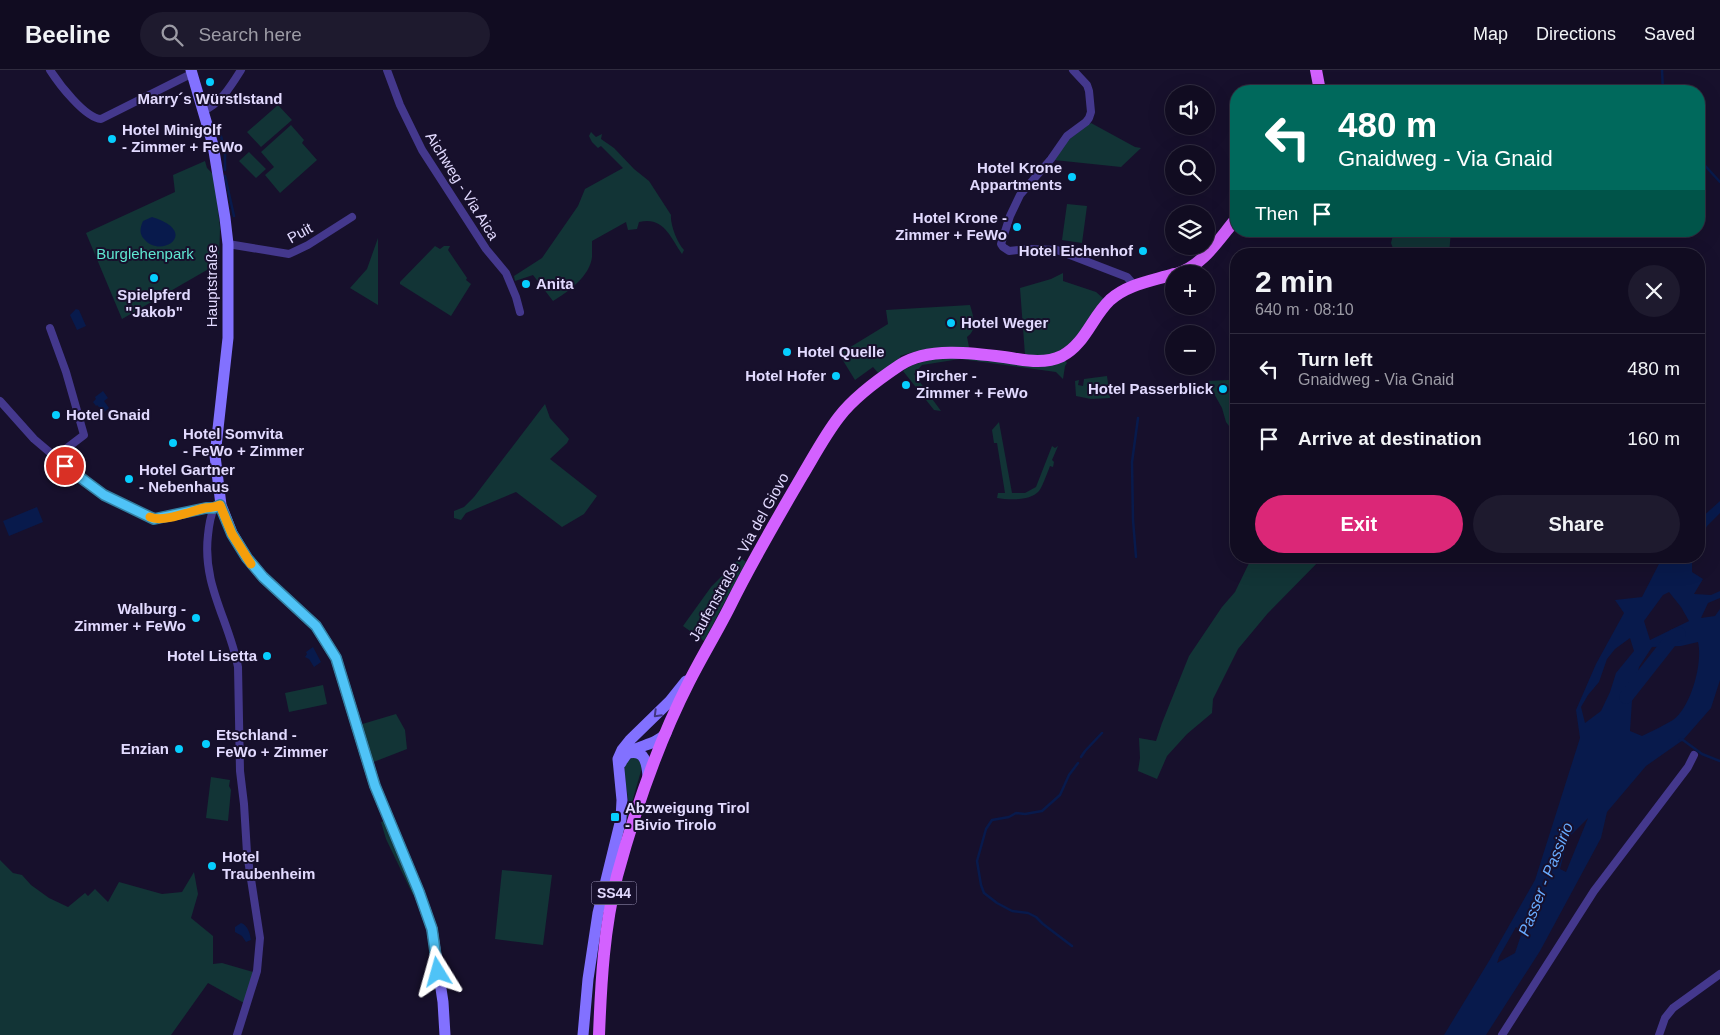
<!DOCTYPE html>
<meta charset="utf-8">
<style>
body{margin:0;font-family:Arial,sans-serif;background:#1e1a2e;color:#f1f3f6;height:100vh;display:flex;flex-direction:column;font-size:19px;white-space:nowrap}
*{box-sizing:border-box;margin:0}
p{font-size:16px;color:#9c9ba5}
.icon{flex:none;width:28px;height:28px;fill:none;stroke:currentColor;stroke-width:2;stroke-linecap:round;stroke-linejoin:round}
.map{position:relative;flex:1;overflow:hidden}
.side{position:absolute;left:1230px;top:178px;width:475px;height:315px;display:flex;flex-direction:column;background:#110c21;border-radius:20px;box-shadow:0 5px 20px #0002,0 0 0 1px #302c3f}
.side>*{flex:none}
.hud{position:absolute;left:1230px;top:15px;width:475px;height:152px;border-radius:20px;box-shadow:0 5px 20px #0002,0 0 0 1px #302c3f;background:#00695c;color:#fff;overflow:hidden}
.fabs{position:absolute;left:1165px;top:15px;display:grid;gap:10px}
.fabs a{display:grid;place-items:center;width:50px;height:50px;border-radius:50%;background:#110c21;box-shadow:0 5px 20px #0002,0 0 0 1px #302c3f;font-size:25px}
.pin{position:absolute;display:grid;place-items:center;width:42px;height:42px;color:#fff;margin:-21px;border:2px solid #fff;border-radius:50%;box-shadow:0 1px 5px #0007}
.me{position:absolute;width:55px;margin:-28px;rotate:352deg;stroke-linejoin:round;filter:drop-shadow(0 0 4px #0008)}
.turn{display:flex;align-items:center;gap:18px;height:105px;padding:0 25px;font-size:22px}
.turn .icon{width:65px;height:65px;stroke-width:2.5}
.turn b{display:block;font-size:35px;line-height:42px}
.then{display:flex;align-items:center;height:48px;padding:0 25px;background:#0003;gap:10px;font-size:19px}
.round{display:grid;place-items:center;flex:none;width:52px;height:52px;border-radius:26px;background:#1e1a2e}
.summary{display:flex;align-items:center;justify-content:space-between;height:85px;padding:0 25px}
h1{font-size:30px;font-weight:700;line-height:38px}
.action{display:flex;gap:10px;margin-top:auto;padding:10px 25px}
.action a{flex:1;height:58px;border-radius:30px;background:#db2777;color:#fff;font-size:20px;font-weight:700;line-height:58px;text-align:center}
.action a+a{background:#1e1a2e;color:#f1f3f6}
ul{padding:0;list-style:none}
li{display:flex;align-items:center;gap:15px;height:70px;padding:0 25px;border-top:1px solid #302c3f}
li div{flex:1}
li b{display:block;font-size:19px}
li em{font-style:normal}
header{display:flex;align-items:center;gap:30px;box-sizing:border-box;height:70px;padding:0 25px;background:#110c21;border-bottom:1px solid #302c3f}
header strong{font-size:24px}
nav{display:flex;gap:28px;margin-inline-start:auto;font-size:18px}
.search{width:350px;height:45px;background:#1e1a2e;display:flex;align-items:center;gap:12px;box-sizing:border-box;padding:0 18px;border-radius:28px;color:#9c9ba5;font-size:19px}
.map>svg:first-child{display:block}
</style>
<header>
<strong>Beeline</strong>
<div class="search"><svg class="icon" aria-label="search" viewBox="0 0 24 24"><circle cx="10" cy="10" r="6"/><path d="M15 15l6 6"/></svg>Search here</div>
<nav><a>Map</a><a>Directions</a><a>Saved</a></nav>
</header>
<div class="map">
<svg width="1720" height="965" viewBox="0 0 1720 965">
<rect width="100%" height="100%" fill="#17102c"/>
<path fill="#123436" d="M278 35 292 50 261 77 247 62Z
M1091 53 1135 77 1141 78 1121 97 1054 90 1068 70Z
M291 55 304 70 302 73 317 90 280 123 265 105 274 97 261 82Z
M591 62 596 67 602 64 601 69 614 78 634 99 649 111 671 145C670 154 677 173 684 180L682 184C670 166 663 146 639 152L637 159 628 160 626 152 592 171C592 176 592 182 592 187 590 206 568 222 553 231L533 205 515 211 514 206 542 188 578 136 585 119 623 98 601 76 598 78 592 72 589 66Z
M249 82 266 99 256 108 239 91Z
M205 91 207 98 214 105 220 158 219 193 122 249 86 163 175 122 173 105Z
M1067 134 1087 136 1082 173 1062 170Z
M1394 161H1451L1449 184H1395L1391 173Z
M378 168V235L350 218 367 199Z
M435 176 440 179 444 176H450L448 180 467 208 466 210 471 214 451 246 400 214V212Z
M1063 203V211L1096 222 1104 229C1088 251 1072 284 1041 286 1036 287 1031 286 1025 285L1020 218 1051 209Z
M970 235C973 245 978 260 967 267L969 277C945 278 923 278 900 286L901 288 879 304 873 297 855 310 839 284 888 254 886 240Z
M949 287 1065 290 1067 293 1065 296 1063 309 1056 302 960 289 922 295 914 304 941 341 934 340 903 301C915 291 934 290 949 287Z
M1107 306 1110 328 1091 329 1076 326 1075 311 1079 310 1078 315 1083 316 1084 309Z
M1236 307V361L1229 356 1226 352 1222 338 1207 311 1229 310Z
M545 334 550 348 569 369 567 373 550 389 597 426 584 444 562 457 516 422 466 443 461 450 454 448V441L464 437 474 427Z
M999 352 1012 423H1025L1036 417 1052 376 1055 378 1058 376 1052 390 1054 392 1053 397 1050 396C1048 401 1042 418 1039 421 1030 431 1010 430 997 428L998 423H1005L997 373H994L992 360Z
M1254 486H1324L1268 543 1238 579 1213 629 1212 643 1187 664 1167 686 1157 709 1138 701 1140 688 1139 668 1156 671 1162 653 1189 586 1222 537 1235 522 1251 489Z
M742 489 746 492 704 571 683 556 711 517 737 491Z
M323 615 327 634 289 642 285 623Z
M396 644 405 660 407 679 371 693 359 655Z
M635 686 642 694 641 701 628 746 626 748V740L629 735 626 715 624 694 625 692Z
M211 707 230 710 229 716 231 720 228 751 206 748Z
M385 751 419 822 413 825 386 769 381 752Z
M0 790 13 803 22 805 31 815 49 828 68 837 85 823 88 826 95 819 108 832 119 812 162 824 182 822 194 802 198 824 191 848 213 866V894L222 893 253 902 244 933 208 913 171 965H0Z
M502 800 552 805 543 875 495 869Z"/>
<path fill="#081a4c" fill-rule="evenodd" d="M152 147C201 162 161 190 144 169 139 163 140 158 143 151Z
M76 239 79 240 86 256 77 260 70 245Z
M103 321 108 328 104 331 109 338 104 342 97 335 96 336 93 332 96 329 95 327Z
M1720 431V443L1707 456 1699 472V450Z
M37 437 43 452 9 466 3 451Z
M1663 486H1692V502L1703 509 1694 524 1711 525 1720 521V528L1708 533 1701 548 1715 546 1720 539V610L1711 638 1683 670 1646 696 1607 742 1601 768 1540 881 1486 965H1444L1489 891 1535 810 1580 668 1576 640 1596 594 1624 543 1615 530 1642 527ZM1669 522 1681 537 1689 551 1650 570 1644 551 1663 525ZM1630 568 1634 581 1616 603 1610 622 1601 641 1585 653 1581 637 1588 625 1599 612 1607 589 1615 579ZM1698 572C1703 593 1691 637 1673 650 1663 656 1652 661 1642 666L1630 661 1632 631 1639 597 1652 577 1681 576ZM1588 748 1566 802 1560 799 1568 768ZM1516 857 1522 862 1515 883 1497 893 1499 887Z
M313 577 321 592 314 597 309 589 305 587 307 584 306 582Z
M241 853C248 855 250 864 251 870L246 872 242 866 235 862V857Z"/>
<g fill="none" stroke-linecap="round" stroke-linejoin="round">
<path stroke="#081a4c" stroke-width="2.5" d="M1662 0 1663 21
M221 66 225 83V100
M1699 89 1720 112
M225 106 234 146
M1136 487 1133 450 1132 392 1138 348
M1680 670H1683L1702 684 1720 691
M1081 687 1085 681 1102 663
M1072 876 1043 854 1036 847 1028 843 1012 841 997 833 984 823 981 815 977 791 986 759 992 750 1009 747 1016 743 1025 744 1042 741 1060 725 1069 705 1078 693"/>
<path stroke="#081a4c" stroke-width="14" d="M1626 627 1674 566 1679 564"/>
<path stroke="#44388d" stroke-width="8" d="M50 0C59 14 85 48 101 49L193 3
M387 0 400 35 422 80 486 179 506 203 516 227 520 242
M1073 0 1087 15 1089 21 1091 42 1089 48 1086 52 1067 66 1051 89 1020 125 1010 146 1001 174 1003 177 1009 181 1029 179 1057 180 1127 207 1134 215
M203 41C220 34 231 16 241 0
M228 174 289 184 308 175 352 147
M50 258 66 302 84 365 67 378 73 402
M0 331 34 369 73 402 107 427 155 449 206 438H214
M214 438C210 447 209 455 208 465 202 515 229 550 238 597L240 701 244 734 247 783 260 868 257 901 237 965
M1502 965 1594 821 1688 697 1694 685
M1659 965 1665 948 1673 938 1720 904"/>
<path stroke="#8271ff" stroke-width="11" d="M191 0 213 75 225 148 228 174V268L215 386 221 435 232 463 247 488 263 507 316 556 336 588 375 716 419 822 432 859 443 932 445 965
M629 683C645 679 647 694 648 706
M621 693C629 673 653 679 666 663
M583 965 588 909 598 843 621 749 622 730 618 689 622 680 630 670 670 631 686 611"/>
<path stroke="#d361ff" stroke-width="12" d="M1316 0 1320 21
M1176 204C1203 196 1219 169 1236 149
M599 965C601 912 604 858 617 806 635 740 658 673 689 612 702 586 717 562 730 536 752 491 777 449 802 406 814 386 825 365 839 347 854 327 879 309 900 295 927 277 973 283 1004 287 1024 290 1043 295 1062 286 1085 274 1092 247 1110 230 1128 214 1152 211 1174 204"/>
</g>
<defs><path id="oneway-chevron" d="M-2-3.5L2.5 0L-2 3.5" fill="none" stroke-width="1.6" stroke-linecap="round" stroke-linejoin="round" transform="scale(1.25)"/></defs>
<use stroke="#423780" href="#oneway-chevron" transform="translate(657 644) rotate(135)"/>
<g fill="none" stroke-linecap="round" stroke-linejoin="round">
<g stroke="#337fa1" stroke-width="12">
<path id="route" d="M65 396 104 425 154 449 206 438H214L220 435 232 464 247 488 263 507 316 556 336 588 375 716 419 822 432 859 438 902"/>
</g>
<use href="#route" stroke="#4fc3f7" stroke-width="9"/>
<path stroke="#f59e0b" stroke-width="9" d="M150 447C163 453 191 441 205 438 212 437 214 438 220 435L232 464 251 494"/>
</g>
<g fill="#06ceff" stroke="#17102c" stroke-width="2">
<circle cx="210" cy="12" r="5"/>
<circle cx="112" cy="69" r="5"/>
<circle cx="1072" cy="107" r="5"/>
<circle cx="1017" cy="157" r="5"/>
<circle cx="1143" cy="181" r="5"/>
<circle cx="154" cy="208" r="5"/>
<circle cx="526" cy="214" r="5"/>
<circle cx="951" cy="253" r="5"/>
<circle cx="787" cy="282" r="5"/>
<circle cx="836" cy="306" r="5"/>
<circle cx="906" cy="315" r="5"/>
<circle cx="1223" cy="319" r="5"/>
<circle cx="56" cy="345" r="5"/>
<circle cx="173" cy="373" r="5"/>
<circle cx="129" cy="409" r="5"/>
<circle cx="196" cy="548" r="5"/>
<circle cx="267" cy="586" r="5"/>
<circle cx="206" cy="674" r="5"/>
<circle cx="179" cy="679" r="5"/>
<rect x="610" y="742" width="10" height="10" rx="2.5"/>
<circle cx="212" cy="796" r="5"/>
</g>
<g text-anchor="middle" stroke-width="4" stroke-linejoin="round" paint-order="stroke">
<rect fill="#17102c" stroke="#a59dc0" stroke-width="1" x="591.5" y="811.5" width="45" height="23" rx="4"/>
<g font-size="14" font-weight="bold" fill="#e2daff">
<text x="614" y="828">SS44</text>
</g>
<g font-size="15" font-weight="bold" fill="#e2daff" stroke="#17102c" text-anchor="start">
<text x="210" y="34" text-anchor="middle">Marry´s Würstlstand</text>
<text x="122" y="65">Hotel Minigolf<tspan x="122" dy="17">- Zimmer + FeWo</tspan></text>
<text x="1062" y="103" text-anchor="end">Hotel Krone<tspan x="1062" dy="17">Appartments</tspan></text>
<text x="1007" y="153" text-anchor="end">Hotel Krone -<tspan x="1007" dy="17">Zimmer + FeWo</tspan></text>
<text x="1133" y="186" text-anchor="end">Hotel Eichenhof</text>
<text x="536" y="219">Anita</text>
<text x="154" y="230" text-anchor="middle">Spielpferd<tspan x="154" dy="17">"Jakob"</tspan></text>
<text x="961" y="258">Hotel Weger</text>
<text x="797" y="287">Hotel Quelle</text>
<text x="826" y="311" text-anchor="end">Hotel Hofer</text>
<text x="916" y="311">Pircher -<tspan x="916" dy="17">Zimmer + FeWo</tspan></text>
<text x="1213" y="324" text-anchor="end">Hotel Passerblick</text>
<text x="66" y="350">Hotel Gnaid</text>
<text x="183" y="369">Hotel Somvita<tspan x="183" dy="17">- FeWo + Zimmer</tspan></text>
<text x="139" y="405">Hotel Gartner<tspan x="139" dy="17">- Nebenhaus</tspan></text>
<text x="186" y="544" text-anchor="end">Walburg -<tspan x="186" dy="17">Zimmer + FeWo</tspan></text>
<text x="257" y="591" text-anchor="end">Hotel Lisetta</text>
<text x="216" y="670">Etschland -<tspan x="216" dy="17">FeWo + Zimmer</tspan></text>
<text x="169" y="684" text-anchor="end">Enzian</text>
<text x="625" y="743">Abzweigung Tirol<tspan x="625" dy="17">- Bivio Tirolo</tspan></text>
<text x="222" y="792">Hotel<tspan x="222" dy="17">Traubenheim</tspan></text>
</g>
<g font-size="15" fill="#e2daff" stroke="#17102c">
<text transform="translate(462 116) rotate(58)" y="5">Aichweg - Via Aica</text>
<text transform="translate(300 163) rotate(-29)" y="5">Puit</text>
<text transform="translate(212 216) rotate(-90)" y="5">Hauptstraße</text>
<text transform="translate(739 487) rotate(-61)" y="5">Jaufenstraße - Via del Giovo</text>
</g>
<g font-size="15" fill="#5fe7d2" stroke="#17102c">
<text x="145" y="189">Burglehenpark</text>
</g>
<g font-size="16" font-style="italic" fill="#68abff" stroke="#17102c">
<text transform="translate(1545 809) rotate(-68)" y="6">Passer - Passirio</text>
</g>
</g>
</svg>
<div class="fabs">
<a><svg class="icon" aria-label="sound" viewBox="0 0 24 24"><path d="M4 9h4l5-4v14l-5-4H4zM17 9q2 3 0 6"/></svg></a>
<a><svg class="icon" aria-label="search" viewBox="0 0 24 24"><circle cx="10" cy="10" r="6"/><path d="M15 15l6 6"/></svg></a>
<a><svg class="icon" aria-label="layers" viewBox="0 0 24 24"><path d="M12 4l9 5-9 5-9-5zM3 14l9 5 9-5"/></svg></a>
<a>+</a>
<a>−</a>
</div>
<div class="pin" style="left:65px;top:396px;background:#d93025"><svg class="icon" aria-label="arrive" viewBox="0 0 24 24"><path d="M6 21V4h12l-3 4 3 4H6"/></svg></div>
<svg class="me" style="left:438px;top:902px" viewBox="-20 -20 40 40"><path d="M0-17L14 15 0 8-14 15z" fill="#4fc3f7" stroke="#fff" stroke-width="4"/></svg>
<div class="hud">
<div class="turn"><svg class="icon" aria-label="left" viewBox="0 0 24 24"><path d="M17 20v-9H6M10 6l-5 5 5 5"/></svg><div><b>480 m</b>Gnaidweg - Via Gnaid</div></div>
<div class="then">Then<svg class="icon" aria-label="arrive" viewBox="0 0 24 24"><path d="M6 21V4h12l-3 4 3 4H6"/></svg></div>
</div>
<section class="side">
<div class="summary"><div><h1>2 min</h1><p>640 m · 08:10</p></div><a class="round"><svg class="icon" aria-label="close" viewBox="0 0 24 24"><path d="M6 6l12 12M18 6L6 18"/></svg></a></div>
<ul>
<li><svg class="icon" aria-label="left" viewBox="0 0 24 24"><path d="M17 20v-9H6M10 6l-5 5 5 5"/></svg><div><b>Turn left</b><p>Gnaidweg - Via Gnaid</p></div><em>480 m</em></li>
<li><svg class="icon" aria-label="arrive" viewBox="0 0 24 24"><path d="M6 21V4h12l-3 4 3 4H6"/></svg><div><b>Arrive at destination</b></div><em>160 m</em></li>
</ul>
<div class="action"><a>Exit</a><a>Share</a></div>
</section>
</div>
